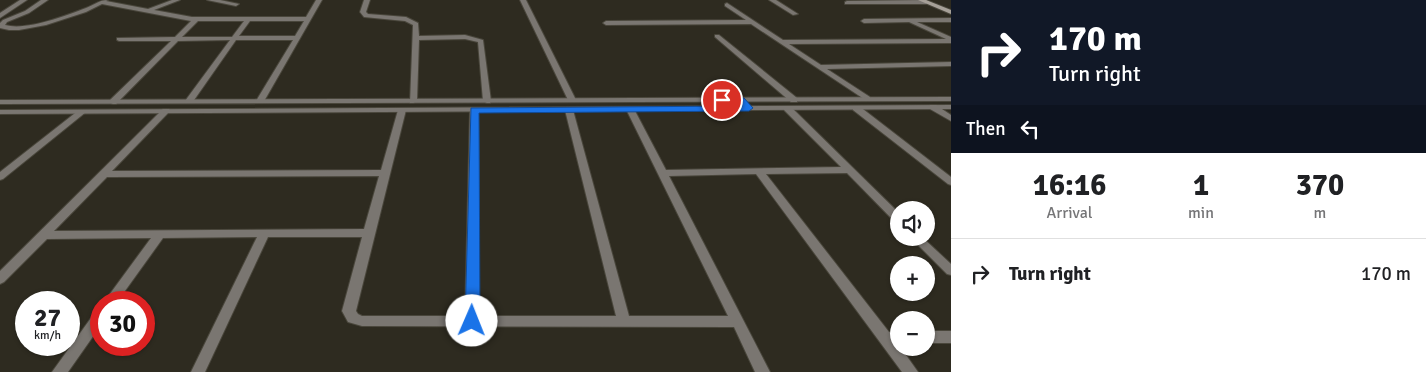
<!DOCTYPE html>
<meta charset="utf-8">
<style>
body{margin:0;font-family:Signika,sans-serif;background:#f6f6f6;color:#202124;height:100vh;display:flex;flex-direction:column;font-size:19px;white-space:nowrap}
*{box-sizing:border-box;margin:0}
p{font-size:16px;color:#757577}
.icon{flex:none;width:28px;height:28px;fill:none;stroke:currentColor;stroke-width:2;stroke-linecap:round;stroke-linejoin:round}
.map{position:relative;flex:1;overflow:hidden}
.drawer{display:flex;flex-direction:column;background:#fff;width:475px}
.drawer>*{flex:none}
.hud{background:#111827;color:#fff;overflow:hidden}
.tools{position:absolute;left:890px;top:201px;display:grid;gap:10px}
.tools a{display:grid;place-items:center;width:45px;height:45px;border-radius:50%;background:#fff;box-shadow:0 1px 4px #0004;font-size:25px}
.speed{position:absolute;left:15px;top:291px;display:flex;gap:10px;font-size:25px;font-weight:700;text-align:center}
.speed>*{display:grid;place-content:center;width:65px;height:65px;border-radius:50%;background:#fff;box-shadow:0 1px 4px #0004;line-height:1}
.speed small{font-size:12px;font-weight:400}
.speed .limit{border:8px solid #d22;background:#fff;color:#111}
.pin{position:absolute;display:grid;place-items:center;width:42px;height:42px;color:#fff;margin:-21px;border:2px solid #fff;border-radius:50%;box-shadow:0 1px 5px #0007}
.me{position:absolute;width:55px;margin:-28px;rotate:1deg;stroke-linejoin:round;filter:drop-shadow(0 0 4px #0008)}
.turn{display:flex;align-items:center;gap:18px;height:105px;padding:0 15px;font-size:22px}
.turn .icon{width:65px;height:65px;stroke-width:2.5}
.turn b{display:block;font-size:35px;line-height:42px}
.then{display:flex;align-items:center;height:48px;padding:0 15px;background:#0003;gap:10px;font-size:19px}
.eta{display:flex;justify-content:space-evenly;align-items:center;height:85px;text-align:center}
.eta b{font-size:30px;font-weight:700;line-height:35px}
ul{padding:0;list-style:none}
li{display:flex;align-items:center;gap:15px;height:70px;padding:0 15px;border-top:1px solid #e0e0e0}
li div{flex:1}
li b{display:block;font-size:19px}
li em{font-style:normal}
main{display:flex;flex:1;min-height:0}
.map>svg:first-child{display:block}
</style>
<main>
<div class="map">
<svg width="951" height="372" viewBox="0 0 951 372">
<rect width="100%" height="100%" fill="#2e2b20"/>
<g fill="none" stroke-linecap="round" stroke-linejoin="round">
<g stroke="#49463b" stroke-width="2">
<path id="minor" d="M20 0H27L0 18V13Z
M41 0H48L29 13 7 22 5 25C26 31 65 16 86 8 94 5 99 0 108 0L106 1 148 9 172 0H180L154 10 192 17H306L316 0H322L263 103H260L256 101 293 40H236L192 103H189L185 101 230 40 178 41 116 104H113L109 102 110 100 171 41H119L117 40V38L175 37 191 21 102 4 86 12 46 25 19 30H9L0 28V23L3 20 25 11ZM198 21H244L232 37H182ZM250 21H304L295 36H239Z
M207 0H220L239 4 236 6Z
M364 0H370L366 12 368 14 406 17 418 23 419 36 465 35 483 40 491 101 490 103H487L483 101 478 42 465 39 419 40 417 101 413 103H410L413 25 405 21 364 17 360 12Z
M520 0H526L576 100 575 102H572L568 100Z
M769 0H776L798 14 793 15Z
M847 1 926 0 929 2 926 4H845V2Z
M727 3 783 40 946 39 909 22 864 23 861 21 864 19 951 18V22H917L951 37V43L789 44 821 65 951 62V66L827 69 870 97V101H867L751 24 606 25 603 23 606 21 746 20 725 6V4Z
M715 35H719L797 98V102H791L715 37Z
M930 105H936L951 115V121L930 109Z
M784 106H790L899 213V222H895L847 173 766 174 889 332H899V348H901L918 372H902L756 174 669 176 770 372H755L734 327 362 326 348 322 342 311 362 237H268L205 372H191L257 237 163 238 117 302H104L151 238 47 239 4 282 0 284V271L163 109H169L170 111 112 171 381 170 398 110 402 108 406 110 356 311 358 314 362 316H465L470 110 474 108 478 110 479 316H616L565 110 569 108 573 110 629 316H728L626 109 630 107 634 109 666 170 841 167 784 110ZM379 176 364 229 54 231 107 177Z
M853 106H859L951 177V185L948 184 853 110Z
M79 110H82L86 112 3 179 0 180V172Z
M911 238H923L951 264V275L947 274Z
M101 310V325L68 372H52L96 311Z
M926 331H951V343H926Z"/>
</g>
<g stroke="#49463b" stroke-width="2">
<path id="tertiary" d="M951 97V101L0 104V100Z
M951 105V109L0 114V110Z"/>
</g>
<g stroke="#49463b" stroke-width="2">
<path id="secondary" d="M918 0H926L951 10V14Z"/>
</g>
<use href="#minor" fill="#7a7671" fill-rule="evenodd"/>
<use href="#tertiary" fill="#7a7671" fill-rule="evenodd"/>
<use href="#secondary" fill="#a6a098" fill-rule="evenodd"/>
</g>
<path fill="#1a73e8" stroke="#114b97" d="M722 97 744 98 753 108 749 111 479 113 480 321 478 326 472 327 467 326 465 321 471 108 741 106 738 103 718 102 717 100Z"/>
</svg>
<div class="tools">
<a><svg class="icon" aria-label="sound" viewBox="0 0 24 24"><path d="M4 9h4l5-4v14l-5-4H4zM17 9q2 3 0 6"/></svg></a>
<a>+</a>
<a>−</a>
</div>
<div class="speed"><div>27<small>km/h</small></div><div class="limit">30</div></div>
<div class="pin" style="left:722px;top:100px;background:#d93025"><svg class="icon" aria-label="arrive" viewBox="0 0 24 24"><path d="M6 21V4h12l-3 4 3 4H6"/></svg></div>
<svg class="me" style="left:472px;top:321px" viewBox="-20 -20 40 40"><circle r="19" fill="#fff"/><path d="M0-13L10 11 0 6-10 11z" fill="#1a73e8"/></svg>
</div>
<section class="drawer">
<div class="hud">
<div class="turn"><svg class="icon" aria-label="right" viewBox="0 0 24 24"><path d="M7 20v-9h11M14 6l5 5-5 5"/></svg><div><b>170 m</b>Turn right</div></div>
<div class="then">Then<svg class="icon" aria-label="left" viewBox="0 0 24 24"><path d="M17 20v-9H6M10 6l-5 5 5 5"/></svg></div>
</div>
<div class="eta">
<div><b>16:16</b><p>Arrival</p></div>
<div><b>1</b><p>min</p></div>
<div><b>370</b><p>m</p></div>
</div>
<ul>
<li><svg class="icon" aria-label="right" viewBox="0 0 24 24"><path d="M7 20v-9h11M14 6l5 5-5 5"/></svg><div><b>Turn right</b></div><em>170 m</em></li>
</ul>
</section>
</main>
